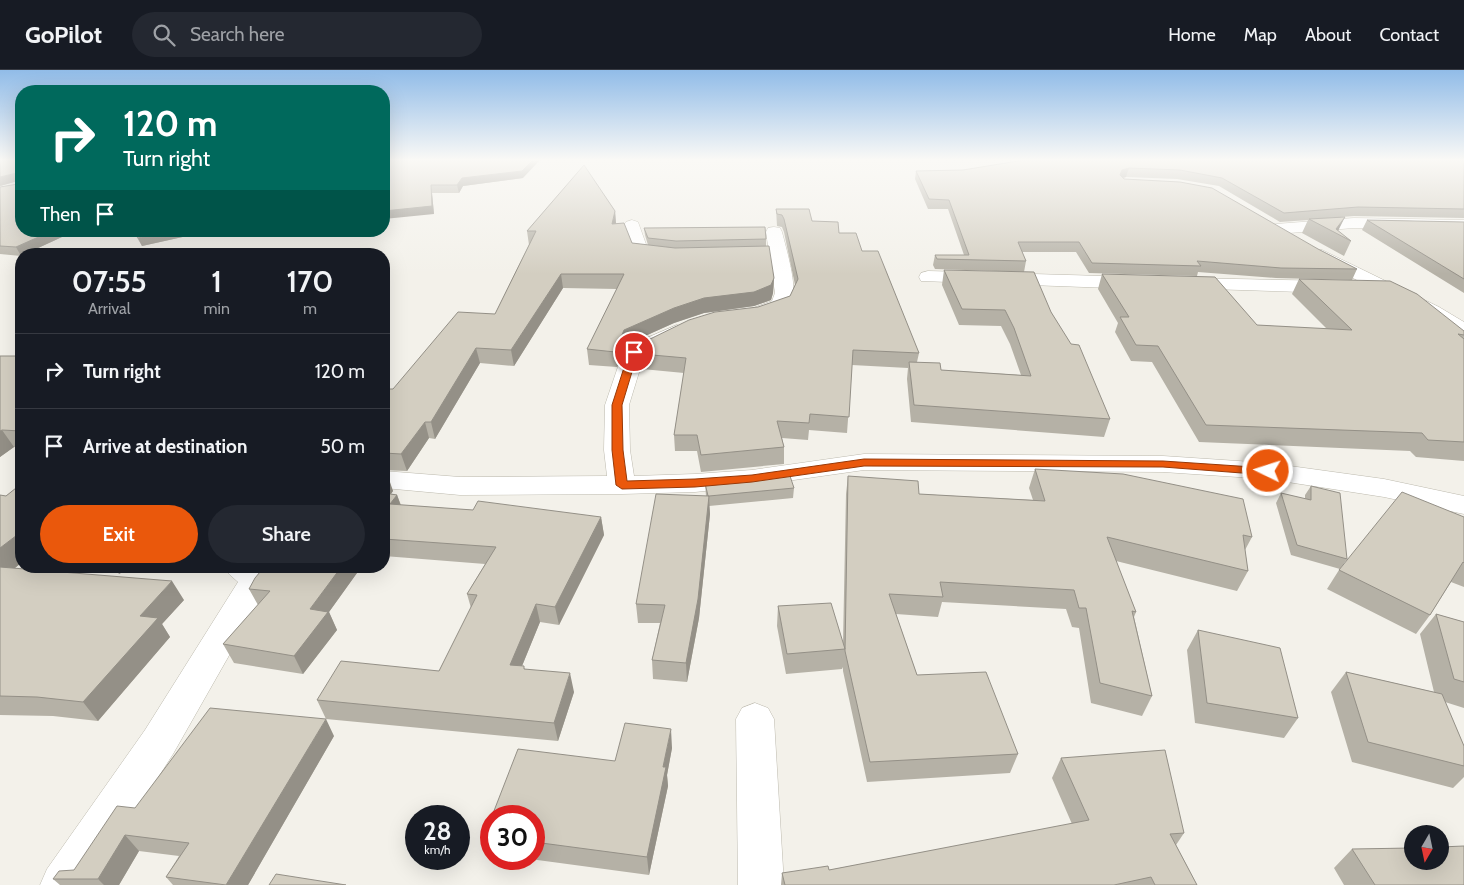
<!DOCTYPE html>
<style>
body{margin:0;font-family:Cabin,sans-serif;background:#242831;color:#f1f3f6;height:100vh;display:flex;flex-direction:column;font-size:19px;white-space:nowrap}
*{box-sizing:border-box;margin:0}
p{font-size:16px;color:#9ea1a6}
.icon{flex:none;width:28px;height:28px;fill:none;stroke:currentColor;stroke-width:2;stroke-linecap:round;stroke-linejoin:round}
.map{position:relative;flex:1;overflow:hidden}
.side{position:absolute;left:15px;top:178px;width:375px;height:325px;display:flex;flex-direction:column;background:#171b24;border-radius:20px;box-shadow:0 5px 20px #0002}
.side>*{flex:none}
.guide{position:absolute;left:15px;top:15px;width:375px;height:152px;border-radius:20px;box-shadow:0 5px 20px #0002;background:#00695c;color:#fff;overflow:hidden}
.needle{width:32px;rotate:189deg}
.fabs{position:absolute;left:1404px;top:755px;display:grid;gap:10px}
.fabs a{display:grid;place-items:center;width:45px;height:45px;border-radius:50%;background:#171b24;box-shadow:0 5px 20px #0002;font-size:25px}
.speed{position:absolute;left:405px;top:735px;display:flex;gap:10px;font-size:25px;font-weight:700;text-align:center}
.speed>*{display:grid;place-content:center;width:65px;height:65px;border-radius:50%;background:#171b24;box-shadow:0 5px 20px #0002;line-height:1}
.speed small{font-size:12px;font-weight:400}
.speed .limit{border:8px solid #d22;background:#fff;color:#111}
.pin{position:absolute;display:grid;place-items:center;width:42px;height:42px;color:#fff;margin:-21px;border:2px solid #fff;border-radius:50%;box-shadow:0 1px 5px #0007}
.me{position:absolute;width:55px;margin:-28px;rotate:274deg;stroke-linejoin:round;filter:drop-shadow(0 0 4px #0008)}
.turn{display:flex;align-items:center;gap:18px;height:105px;padding:0 25px;font-size:22px}
.turn .icon{width:65px;height:65px;stroke-width:2.5}
.turn b{display:block;font-size:35px;line-height:42px}
.then{display:flex;align-items:center;height:48px;padding:0 25px;background:#0003;gap:10px;font-size:19px}
.eta{display:flex;justify-content:space-evenly;align-items:center;height:85px;text-align:center}
.eta b{font-size:30px;font-weight:600;line-height:35px}
.button{display:flex;gap:10px;margin-top:auto;padding:10px 25px}
.button a{flex:1;height:58px;border-radius:30px;background:#ea580c;color:#fff;font-size:20px;font-weight:600;line-height:58px;text-align:center}
.button a+a{background:#242831;color:#f1f3f6}
ul{padding:0;list-style:none}
li{display:flex;align-items:center;gap:15px;height:75px;padding:0 25px;border-top:1px solid #363941}
li div{flex:1}
li b{display:block;font-size:19px}
li em{font-style:normal}
header{display:flex;align-items:center;gap:30px;box-sizing:border-box;height:70px;padding:0 25px;background:#171b24;border-bottom:1px solid #363941}
header strong{font-size:24px}
nav{display:flex;gap:28px;margin-inline-start:auto;font-size:18px}
.search{width:350px;height:45px;background:#242831;display:flex;align-items:center;gap:12px;box-sizing:border-box;padding:0 18px;border-radius:28px;color:#9ea1a6;font-size:19px}
.map>svg:first-child{display:block}
</style>
<header>
<strong>GoPilot</strong>
<div class="search"><svg class="icon" aria-label="search" viewBox="0 0 24 24"><circle cx="10" cy="10" r="6"/><path d="M15 15l6 6"/></svg>Search here</div>
<nav><a>Home</a><a>Map</a><a>About</a><a>Contact</a></nav>
</header>
<div class="map">
<svg width="1464" height="815" viewBox="0 0 1464 815">
<rect width="100%" height="100%" fill="#f3f1ea"/>
<g fill="none" stroke-linecap="round" stroke-linejoin="round">
<g stroke="#bdbaae" stroke-width="1">
<path id="street" d="M1354 148 1464 150V160L1354 158 1276 164 1270 163 1268 159 1270 155 1276 154Z
M632 150 638 152 647 177 675 181 678 185 675 189 669 190 633 185 624 155 626 152Z
M774 157 780 158 782 162C786 178 801 226 789 238 785 242 776 243 771 245 762 248 755 252 745 249L742 245 745 241 772 231 775 223 766 162 768 158Z
M1322 180 1439 237 1464 252V267L1457 265 1425 245 1316 189 1313 185 1316 181Z
M928 201 1138 207 1145 209 1148 213 1145 217 1138 219 921 211 919 207 921 203Z
M1186 208 1333 211 1340 213 1343 217 1340 221 1333 223 1179 218 1176 214 1179 210Z
M677 255 684 257 688 261 684 265 644 286 629 335 630 380 634 406 695 404 752 400 864 384 1163 386 1268 393 1384 409 1464 426V444L1384 427 1268 409 1163 402 864 400 752 416 695 422 622 424 460 425 384 418V401L460 407 607 406 604 380 605 335 623 282 626 277Z
M224 496H261L267 502 272 510 173 684 89 815H40L47 799 145 660 238 512 229 504Z
M755 633 768 638 774 649 784 815H738L736 649 742 638Z"/>
</g>
<use href="#street" fill="#fff" fill-rule="evenodd"/>
</g>
<path fill="#b5b1a6" d="M21 90V161H75L25 184H21V186L0 184V117L18 114V111L0 116Z
M384 90 523 108 463 116 459 123H432L434 144Z
M1464 90V148L1354 146 1341 147 1338 161 1351 171 1344 186 1302 163 1308 150 1280 152 1219 116 1177 109 1126 107 1123 108 1318 179 1357 199 1352 210 1276 208 1198 202 1197 206 1089 203 1076 182H1022L1026 191 1024 202 935 199 933 195 935 185H964L948 139H928L915 109 916 101Z
M776 139 812 151 839 163 862 181 919 283 917 292 941 300 1021 305 1010 274 1001 256 959 255 942 215 944 200 1051 242 1110 349 1104 367 911 352 907 309 908 298 852 295 847 363 809 360 808 370 782 368 784 377V394L701 402 697 381H675L674 365 684 303 642 299 641 284 758 237 790 226 795 215 784 162 782 157 777 156Z
M615 141 616 153 632 173 648 175 645 165 644 158 766 169V176L774 208 773 223 771 230 754 236 704 243 674 253 625 275 617 297 589 295 587 279 617 219 563 218 514 296 480 293 435 369 429 368 407 401 384 400V319H393L495 244 529 175 527 161Z
M1367 150 1464 152V223L1362 160Z
M133 161H195L196 164 142 176Z
M1102 204 1257 255 1327 259 1292 224 1299 209 1464 261V391L1416 387 1410 381 1199 372 1152 292 1131 291 1115 262 1118 253 1098 219Z
M0 286H21V378L14 377 0 387Z
M1035 399 1252 467 1245 480 1248 501 1237 521 1116 491 1136 542 1134 547 1152 626 1142 646 1091 633 1079 558 1072 557 1066 539 942 532 938 547 896 544 917 605 1018 684 1010 703 867 712 843 601V597L842 599 786 604 777 556 778 536 843 573 846 424 848 406 919 424 1033 430 1029 418Z
M384 403 393 421 391 424 397 425 401 435 473 440 601 447 604 465 559 555 540 552 522 596 525 599 574 622 558 671 326 649 317 630 439 601 471 538 467 524 485 494 384 486Z
M705 413 794 418 793 428 709 436 710 444 699 548 687 612 653 609 652 590 660 553H638L636 534 706 426Z
M21 414V493L15 498 184 530 162 554 170 567 98 651 53 646 0 645V425L6 426Z
M1311 416 1347 489 1340 499 1291 485 1276 433 1281 423 1305 429V425Z
M1464 447V517L1451 512 1430 545 1416 564 1327 519 1339 500Z
M265 496H362L329 542 337 560 303 604 234 593 223 574 258 535 249 519Z
M1436 544 1464 552V638L1445 632 1464 676V707L1453 718 1352 692 1331 622 1346 602 1434 622 1420 564Z
M1198 560 1298 648 1284 668 1195 653 1187 580Z
M334 666 248 815H173L166 807 179 786 139 781 119 815H60L53 809 74 800 135 738Z
M672 678 667 705 668 716 649 805 530 789H534V746L615 691Z
M1061 688 1184 763 1176 775 1197 815H781L782 803 829 800 1072 754 1052 708Z
M491 748V783L485 765Z
M1352 779 1464 815H1344L1334 798Z"/>
<path fill="#949087" d="M533 90H540L523 108 463 116 459 123 457 115 462 108Z
M1129 98 1126 107 1119 109 1117 114 1122 100Z
M17 103 21 110 0 116V107Z
M431 115 432 123 434 144 384 149V141Z
M615 141 616 154H612Z
M1345 147 1338 161 1336 159Z
M52 161H75L25 184H21V186L16 177Z
M168 161H195L196 164 142 176 138 168Z
M561 204 563 218 514 296 511 280Z
M774 208 773 223 771 230 754 236 704 243 674 253 625 275 617 297 615 282 624 260 674 238 704 228Z
M476 278 480 293 435 369 431 352Z
M425 352 429 368 407 401 401 384Z
M2 360 14 377 0 387V361Z
M387 403 393 421 384 433V408Z
M397 425 403 442 390 434Z
M709 426 710 444 699 548 687 612 686 593Z
M601 447 604 465 559 555 555 537Z
M21 462V493L0 510V478Z
M114 496H135L119 504Z
M342 496H362L329 542 337 560 303 604 294 586 310 539Z
M172 511 184 530 162 554 170 567 98 651 83 632 140 546Z
M536 534 540 552 515 613 510 595Z
M570 603 574 622 558 671 554 653Z
M326 649 334 666 248 815H226Z
M671 659 672 678 667 705 668 716 649 805 647 787 663 697Z
M125 765 139 781 119 815H104L98 809Z"/>
<path fill="#d3cec1" stroke="#949087" d="M0 90H21V161H52L16 177 0 176V117L18 114 19 104 17 103 0 107Z
M384 90H533L522 101 462 108 457 115H431L432 136 384 141Z
M1024 90H1464V139L1358 137 1284 143 1222 108 1180 100 1129 98 1122 100 1120 105 1124 109 1180 112 1212 118 1318 179 1357 199 1281 198 1197 191 1201 196 1092 193 1079 172H1018L1026 191 937 189 935 185H969L949 130 929 129 916 101 963 100Z
M584 95 615 141 612 154 624 153 632 173 675 178 769 176 774 208 771 215 754 222 704 228 674 238 624 260 615 282 587 279 624 204H561L511 280 476 278 431 352H425L401 384 384 383V319H393L458 242 495 244 536 161H527Z
M776 139H809L812 151 838 152 839 163H856L862 181H878L919 283 853 280 849 347 810 344 809 353 777 351 784 377 701 385 697 365H674L686 288 641 284 644 272 689 250 715 242 758 237 790 226 798 209 784 149 782 145 777 144Z
M1345 147 1336 159 1351 171 1309 149Z
M1367 150 1464 152V209Z
M765 157 766 169 676 171 648 168 644 158Z
M134 161H168L138 168Z
M944 200 1034 202 1051 242 1071 274 1079 275 1110 349 914 335 909 292 940 293 941 300 1031 306 1014 258 1005 240 962 239Z
M1102 204 1215 207 1257 255 1352 260 1299 209 1390 211 1417 224 1464 261V265L1458 264 1464 269V372L1428 370 1422 363 1206 355 1158 276 1136 275 1120 247H1129Z
M0 286H21V361L2 360 0 361Z
M1035 399 1123 404 1243 429 1252 467 1243 465 1248 501 1107 467 1136 542 1132 541 1152 626 1100 613 1086 538H1079L1074 520 940 512 943 527 889 524 917 605 986 602 1018 684 870 692 845 581 848 406 918 411 919 424 1045 431Z
M789 403 794 418 709 426H708L705 413Z
M21 414V462L0 478V425L6 426Z
M1311 416 1340 423 1347 489 1297 475 1281 423 1311 430Z
M1402 422 1464 447V493L1463 492 1430 545 1339 500Z
M384 423 397 425 390 434 473 440 478 431 601 447 555 537 536 534 510 595 524 596V599L570 603 554 653 317 630 341 591 439 601 477 525 467 524 496 477 384 469Z
M656 424 709 426 698 529 686 593 652 590 665 535 636 534Z
M265 496H342L310 539 328 542 294 586 223 574 270 521 249 519 255 508Z
M0 497 172 511 140 546 158 548 83 632 37 627 0 626Z
M831 533 845 579 787 584 778 536Z
M1436 544 1464 552V612L1454 609Z
M1198 560 1280 578 1298 648 1207 633Z
M1346 602 1442 624 1464 676V696L1368 672Z
M210 638 326 649 226 815 166 807 189 773 125 765 98 809H53L59 801 74 800 117 736 135 738Z
M625 653 671 659 663 697H666L647 787 534 772V746H492L518 679 615 691Z
M1165 680 1184 763 1170 764 1197 815H1155L1151 807 1114 815H785L782 803 828 796 829 800 1089 750 1061 688Z
M491 748V766L485 765Z
M1464 776V815H1375L1352 779 1412 778V791H1440V777Z
M276 804 346 815H269Z"/>
<linearGradient id="sky" x2="0" y2="1"><stop stop-color="#91bce8"/><stop offset="0.44" stop-color="#faf9f6"/><stop offset="1" stop-color="#faf9f6" stop-opacity="0"/></linearGradient>
<rect width="1464" height="204" fill="url(#sky)"/>
<path fill="#ea580c" stroke="#983908" d="M634 279 638 282 622 335 623 380 627 411 695 409 752 405 864 389 1163 391 1268 398 1274 401 1268 405 1163 397 864 396 752 412 695 417 622 419 616 415 612 380V335L629 282Z"/>
</svg>
<div class="fabs">
<a><svg class="needle" viewBox="-14 -14 28 28"><path d="M0-13l5 13h-10z" fill="#e53935"/><path d="M0 13l5-13h-10z" fill="#9ea1a6"/></svg></a>
</div>
<div class="speed"><div>28<small>km/h</small></div><div class="limit">30</div></div>
<div class="pin" style="left:634px;top:282px;background:#d93025"><svg class="icon" aria-label="arrive" viewBox="0 0 24 24"><path d="M6 21V4h12l-3 4 3 4H6"/></svg></div>
<svg class="me" style="left:1268px;top:401px" viewBox="-20 -20 40 40"><circle r="17" fill="#ea580c" stroke="#fff" stroke-width="3"/><path d="M0-11L8 9 0 5-8 9z" fill="#fff"/></svg>
<div class="guide">
<div class="turn"><svg class="icon" aria-label="right" viewBox="0 0 24 24"><path d="M7 20v-9h11M14 6l5 5-5 5"/></svg><div><b>120 m</b>Turn right</div></div>
<div class="then">Then<svg class="icon" aria-label="arrive" viewBox="0 0 24 24"><path d="M6 21V4h12l-3 4 3 4H6"/></svg></div>
</div>
<section class="side">
<div class="eta">
<div><b>07:55</b><p>Arrival</p></div>
<div><b>1</b><p>min</p></div>
<div><b>170</b><p>m</p></div>
</div>
<ul>
<li><svg class="icon" aria-label="right" viewBox="0 0 24 24"><path d="M7 20v-9h11M14 6l5 5-5 5"/></svg><div><b>Turn right</b></div><em>120 m</em></li>
<li><svg class="icon" aria-label="arrive" viewBox="0 0 24 24"><path d="M6 21V4h12l-3 4 3 4H6"/></svg><div><b>Arrive at destination</b></div><em>50 m</em></li>
</ul>
<div class="button"><a>Exit</a><a>Share</a></div>
</section>
</div>
